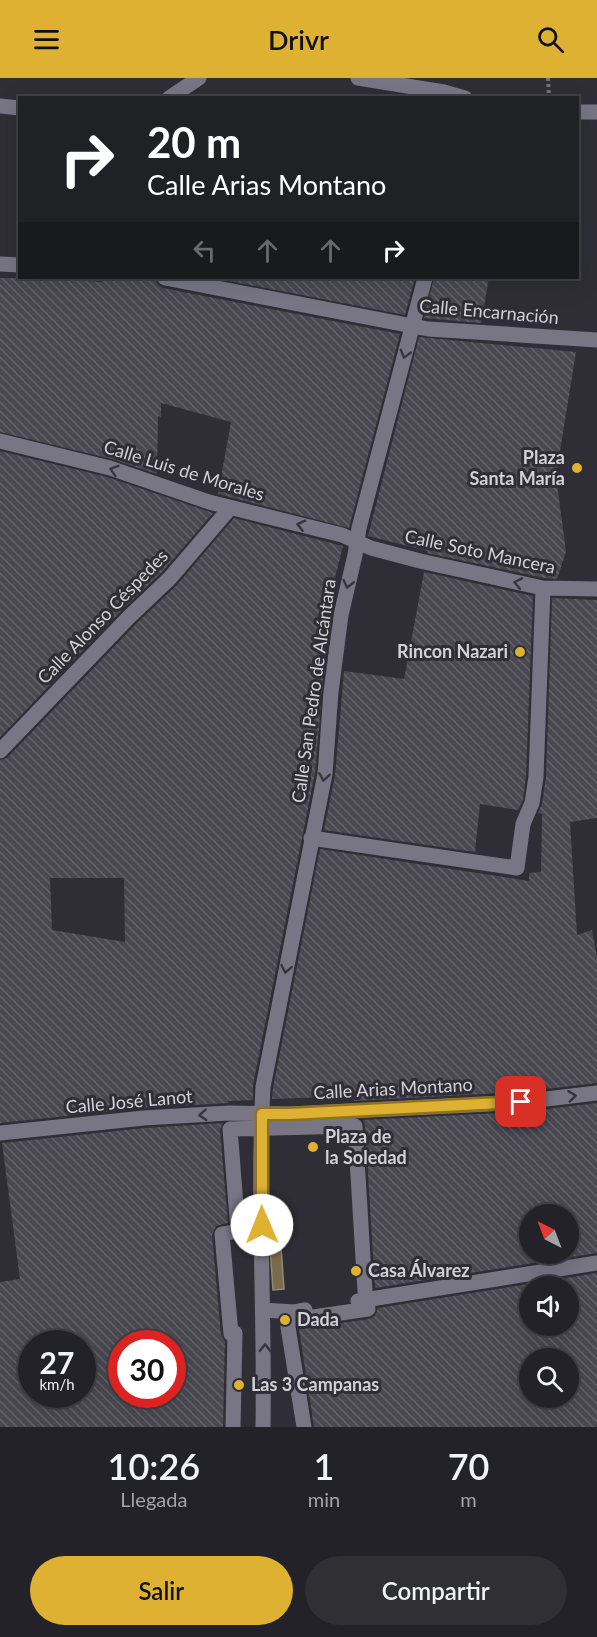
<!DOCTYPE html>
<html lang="es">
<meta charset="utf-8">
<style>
body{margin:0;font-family:Lato,sans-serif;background:#2f2f34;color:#f1f3f6;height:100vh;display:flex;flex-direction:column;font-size:22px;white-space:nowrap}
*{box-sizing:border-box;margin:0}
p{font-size:20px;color:#a3a4a8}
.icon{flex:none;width:33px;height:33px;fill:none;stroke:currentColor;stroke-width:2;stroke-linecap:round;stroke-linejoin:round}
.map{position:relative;height:1349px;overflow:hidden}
.details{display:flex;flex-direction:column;background:#232228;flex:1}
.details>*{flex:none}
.banner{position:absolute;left:18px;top:18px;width:561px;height:183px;border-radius:0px;box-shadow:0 6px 24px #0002,0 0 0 2px #403f45;background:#202124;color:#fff;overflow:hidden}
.needle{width:39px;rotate:318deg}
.tools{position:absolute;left:519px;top:1126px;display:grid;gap:12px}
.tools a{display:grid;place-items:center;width:60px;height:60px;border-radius:50%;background:#232228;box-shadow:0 6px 24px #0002,0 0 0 2px #403f45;font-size:30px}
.speed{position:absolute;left:18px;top:1252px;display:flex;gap:12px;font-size:30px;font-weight:700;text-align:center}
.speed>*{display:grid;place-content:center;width:78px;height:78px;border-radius:50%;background:#232228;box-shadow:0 6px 24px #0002,0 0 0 2px #403f45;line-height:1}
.speed small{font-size:15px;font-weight:400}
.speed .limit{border:9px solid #d22;background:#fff;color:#111}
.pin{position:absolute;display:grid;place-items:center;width:51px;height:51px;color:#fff;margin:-26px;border-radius:12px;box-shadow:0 3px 9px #0006}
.me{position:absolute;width:66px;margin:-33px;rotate:359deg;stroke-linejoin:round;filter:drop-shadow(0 0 4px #0008)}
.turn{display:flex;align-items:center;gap:21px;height:126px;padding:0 30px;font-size:27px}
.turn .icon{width:78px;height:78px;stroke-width:2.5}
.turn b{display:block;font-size:42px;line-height:51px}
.lanes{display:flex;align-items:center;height:57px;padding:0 30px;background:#0003;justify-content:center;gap:30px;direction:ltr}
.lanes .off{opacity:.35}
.eta{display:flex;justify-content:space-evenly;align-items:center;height:102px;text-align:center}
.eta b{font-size:36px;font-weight:600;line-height:42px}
.action{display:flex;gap:12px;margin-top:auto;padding:12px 30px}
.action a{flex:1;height:69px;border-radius:36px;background:#deb133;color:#111;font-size:24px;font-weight:600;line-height:69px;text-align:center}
.action a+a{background:#2f2f34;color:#f1f3f6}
header{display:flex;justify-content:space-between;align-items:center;height:78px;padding:0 30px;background:#deb133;color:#111;font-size:27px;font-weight:600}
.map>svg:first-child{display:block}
</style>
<header><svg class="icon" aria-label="menu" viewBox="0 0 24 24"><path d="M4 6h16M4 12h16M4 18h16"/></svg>Drivr<svg class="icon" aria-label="search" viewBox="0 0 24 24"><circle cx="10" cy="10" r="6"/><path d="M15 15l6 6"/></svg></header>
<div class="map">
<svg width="597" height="1349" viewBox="0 0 597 1349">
<defs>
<pattern id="building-back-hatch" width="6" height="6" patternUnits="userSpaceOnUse" patternTransform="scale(1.5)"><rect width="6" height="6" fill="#4a4952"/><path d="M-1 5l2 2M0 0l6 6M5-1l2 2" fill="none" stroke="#63626a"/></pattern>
</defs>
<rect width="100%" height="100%" fill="#2f2e36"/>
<path fill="#7a6c4a" stroke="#948a74" stroke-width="1.5" d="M269 1155H280L284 1211 273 1212Z"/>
<path fill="url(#building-back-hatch)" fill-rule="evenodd" d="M0 200H42L102 204V200H155L158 207 163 210 400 256 349 450 218 416 231 344 161 325V339L158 338 157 396 112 381 0 354Z
M214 200H415L405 237Z
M434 200H489L481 245 424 240Z
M419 259 576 274 556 398 566 474 557 501 544 500 427 475 428 473 368 458Z
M0 373 107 399 213 435 163 493 122 532 0 659Z
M234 440 343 468 327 531 320 589 324 590 315 695 253 1007V1022L228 1023V1025L143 1030 0 1045V682L7 680 136 546 177 507ZM50 800H124L125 864 52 852Z
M424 494 533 518 526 698 523 722 518 732 480 726 475 774 324 752 335 697 344 593 404 601Z
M552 520 597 522V740L570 744 577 857 592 852 597 879V1005L520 1014 354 1023 353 1018 272 1021 273 1010 320 771 529 803V795L541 794 542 736 538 735 542 726 546 699Z
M597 1025V1175L375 1210 365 1047 363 1042 522 1034ZM530 1137H568V1176H530Z
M223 1045 220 1052 228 1145 216 1148 212 1157 221 1257 225 1263 223 1349H0V1204L20 1201 2 1065 145 1050ZM32 1266H82V1317H32ZM122 1266H172V1317H122Z
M597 1195V1349H314L299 1251 369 1241 375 1238 378 1230ZM530 1209H568V1248H530ZM530 1281H568V1320H530Z"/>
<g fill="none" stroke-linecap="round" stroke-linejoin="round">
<path stroke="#74737a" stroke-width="4" stroke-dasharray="3 3" stroke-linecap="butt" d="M548 0 549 20"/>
<path stroke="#787685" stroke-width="15" d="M358 0 444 14 465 20
M169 20 199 0
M0 28 20 30
M578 34H597
M0 186 20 187
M165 200 428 251 597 262
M0 363 110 390 209 424 342 457 371 470 420 483 543 510 597 511
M0 673 129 539 170 500 230 430
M311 760 517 790 523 746 532 725 536 699 543 510
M0 1055 144 1040 229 1035 290 1036 470 1027 521 1024 597 1015
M358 1223 597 1185
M263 1232 294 1234 305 1232
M233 1349 235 1255 231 1256 222 1156 238 1153 230 1051 355 1048 365 1213 368 1231 293 1242 288 1249 304 1349
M263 1349C265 1236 257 1122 263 1009L325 696 331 614 341 537 355 477 359 450 425 200"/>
</g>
<defs><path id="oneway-chevron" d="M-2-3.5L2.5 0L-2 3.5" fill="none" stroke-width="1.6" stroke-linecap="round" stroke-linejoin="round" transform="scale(1.5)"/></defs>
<g stroke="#36353e">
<use href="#oneway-chevron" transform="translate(405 276) rotate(106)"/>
<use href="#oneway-chevron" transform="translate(114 392) rotate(-163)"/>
<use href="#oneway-chevron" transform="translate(301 447) rotate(-166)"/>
<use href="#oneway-chevron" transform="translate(518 505) rotate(-169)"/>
<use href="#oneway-chevron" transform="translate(348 506) rotate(103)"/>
<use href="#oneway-chevron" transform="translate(324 699) rotate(99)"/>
<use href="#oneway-chevron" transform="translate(286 891) rotate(101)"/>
<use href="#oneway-chevron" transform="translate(572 1018) rotate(-7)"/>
<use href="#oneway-chevron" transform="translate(203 1037) rotate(177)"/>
<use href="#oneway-chevron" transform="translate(265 1270) rotate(-89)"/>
</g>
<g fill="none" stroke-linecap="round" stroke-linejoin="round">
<g stroke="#907321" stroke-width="15">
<path id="route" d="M262 1147V1036H290L521 1024"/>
</g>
<use href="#route" stroke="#deb133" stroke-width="10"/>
</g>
<g fill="#deb133" stroke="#2f2e36" stroke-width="2">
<circle cx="577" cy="390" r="6"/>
<circle cx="520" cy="574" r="6"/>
<circle cx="313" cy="1069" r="6"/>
<circle cx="356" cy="1193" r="6"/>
<circle cx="285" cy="1242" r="6"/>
<circle cx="239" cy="1307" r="6"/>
</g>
<g text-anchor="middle" stroke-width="6" stroke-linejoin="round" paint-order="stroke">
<g font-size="18" fill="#d2d1d7" stroke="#2f2e36">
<text transform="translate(489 234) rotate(5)" y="6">Calle Encarnación</text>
<text transform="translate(184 393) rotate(17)" y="6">Calle Luis de Morales</text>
<text transform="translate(480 474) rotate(12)" y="6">Calle Soto Mancera</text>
<text transform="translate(103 539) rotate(-46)" y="6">Calle Alonso Céspedes</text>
<text transform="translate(314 613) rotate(-82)" y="6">Calle San Pedro de Alcántara</text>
<text transform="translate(393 1011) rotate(-3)" y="6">Calle Arias Montano</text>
<text transform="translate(129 1024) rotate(-5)" y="6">Calle José Lanot</text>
</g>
<g font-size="18" font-weight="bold" fill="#d2d1d7" stroke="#2f2e36" text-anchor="start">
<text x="565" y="386" text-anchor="end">Plaza<tspan x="565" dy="21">Santa María</tspan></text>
<text x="508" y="580" text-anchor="end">Rincon Nazari</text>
<text x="325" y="1065">Plaza de<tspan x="325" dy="21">la Soledad</tspan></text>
<text x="368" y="1199">Casa Álvarez</text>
<text x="297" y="1248">Dada</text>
<text x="251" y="1313">Las 3 Campanas</text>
</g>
</g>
</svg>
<div class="tools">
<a><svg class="needle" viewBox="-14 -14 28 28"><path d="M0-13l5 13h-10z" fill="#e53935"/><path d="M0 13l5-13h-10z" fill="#a3a4a8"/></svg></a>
<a><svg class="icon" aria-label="sound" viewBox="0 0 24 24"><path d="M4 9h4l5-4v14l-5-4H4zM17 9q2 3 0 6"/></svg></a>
<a><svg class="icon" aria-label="search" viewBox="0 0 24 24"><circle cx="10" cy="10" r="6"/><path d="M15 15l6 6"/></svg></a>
</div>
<div class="speed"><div>27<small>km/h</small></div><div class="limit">30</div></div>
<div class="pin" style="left:521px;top:1024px;background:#d93025"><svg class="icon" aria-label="arrive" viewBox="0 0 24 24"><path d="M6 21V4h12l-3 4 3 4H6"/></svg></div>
<svg class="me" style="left:262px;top:1147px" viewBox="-20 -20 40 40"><circle r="19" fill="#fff"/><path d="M0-13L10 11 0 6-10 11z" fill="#deb133"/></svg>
<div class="banner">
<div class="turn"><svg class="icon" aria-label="right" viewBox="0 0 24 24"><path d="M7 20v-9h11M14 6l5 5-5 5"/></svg><div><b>20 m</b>Calle Arias Montano</div></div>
<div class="lanes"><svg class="icon off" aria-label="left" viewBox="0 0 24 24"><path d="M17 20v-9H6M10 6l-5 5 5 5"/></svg><svg class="icon off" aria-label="ahead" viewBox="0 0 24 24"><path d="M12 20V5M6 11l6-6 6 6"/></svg><svg class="icon off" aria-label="ahead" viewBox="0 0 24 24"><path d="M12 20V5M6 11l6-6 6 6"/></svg><svg class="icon" aria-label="right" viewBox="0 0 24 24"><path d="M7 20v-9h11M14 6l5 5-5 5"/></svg></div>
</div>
</div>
<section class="details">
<div class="eta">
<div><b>10:26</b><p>Llegada</p></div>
<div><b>1</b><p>min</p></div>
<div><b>70</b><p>m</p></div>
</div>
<div class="action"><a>Salir</a><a>Compartir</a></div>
</section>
